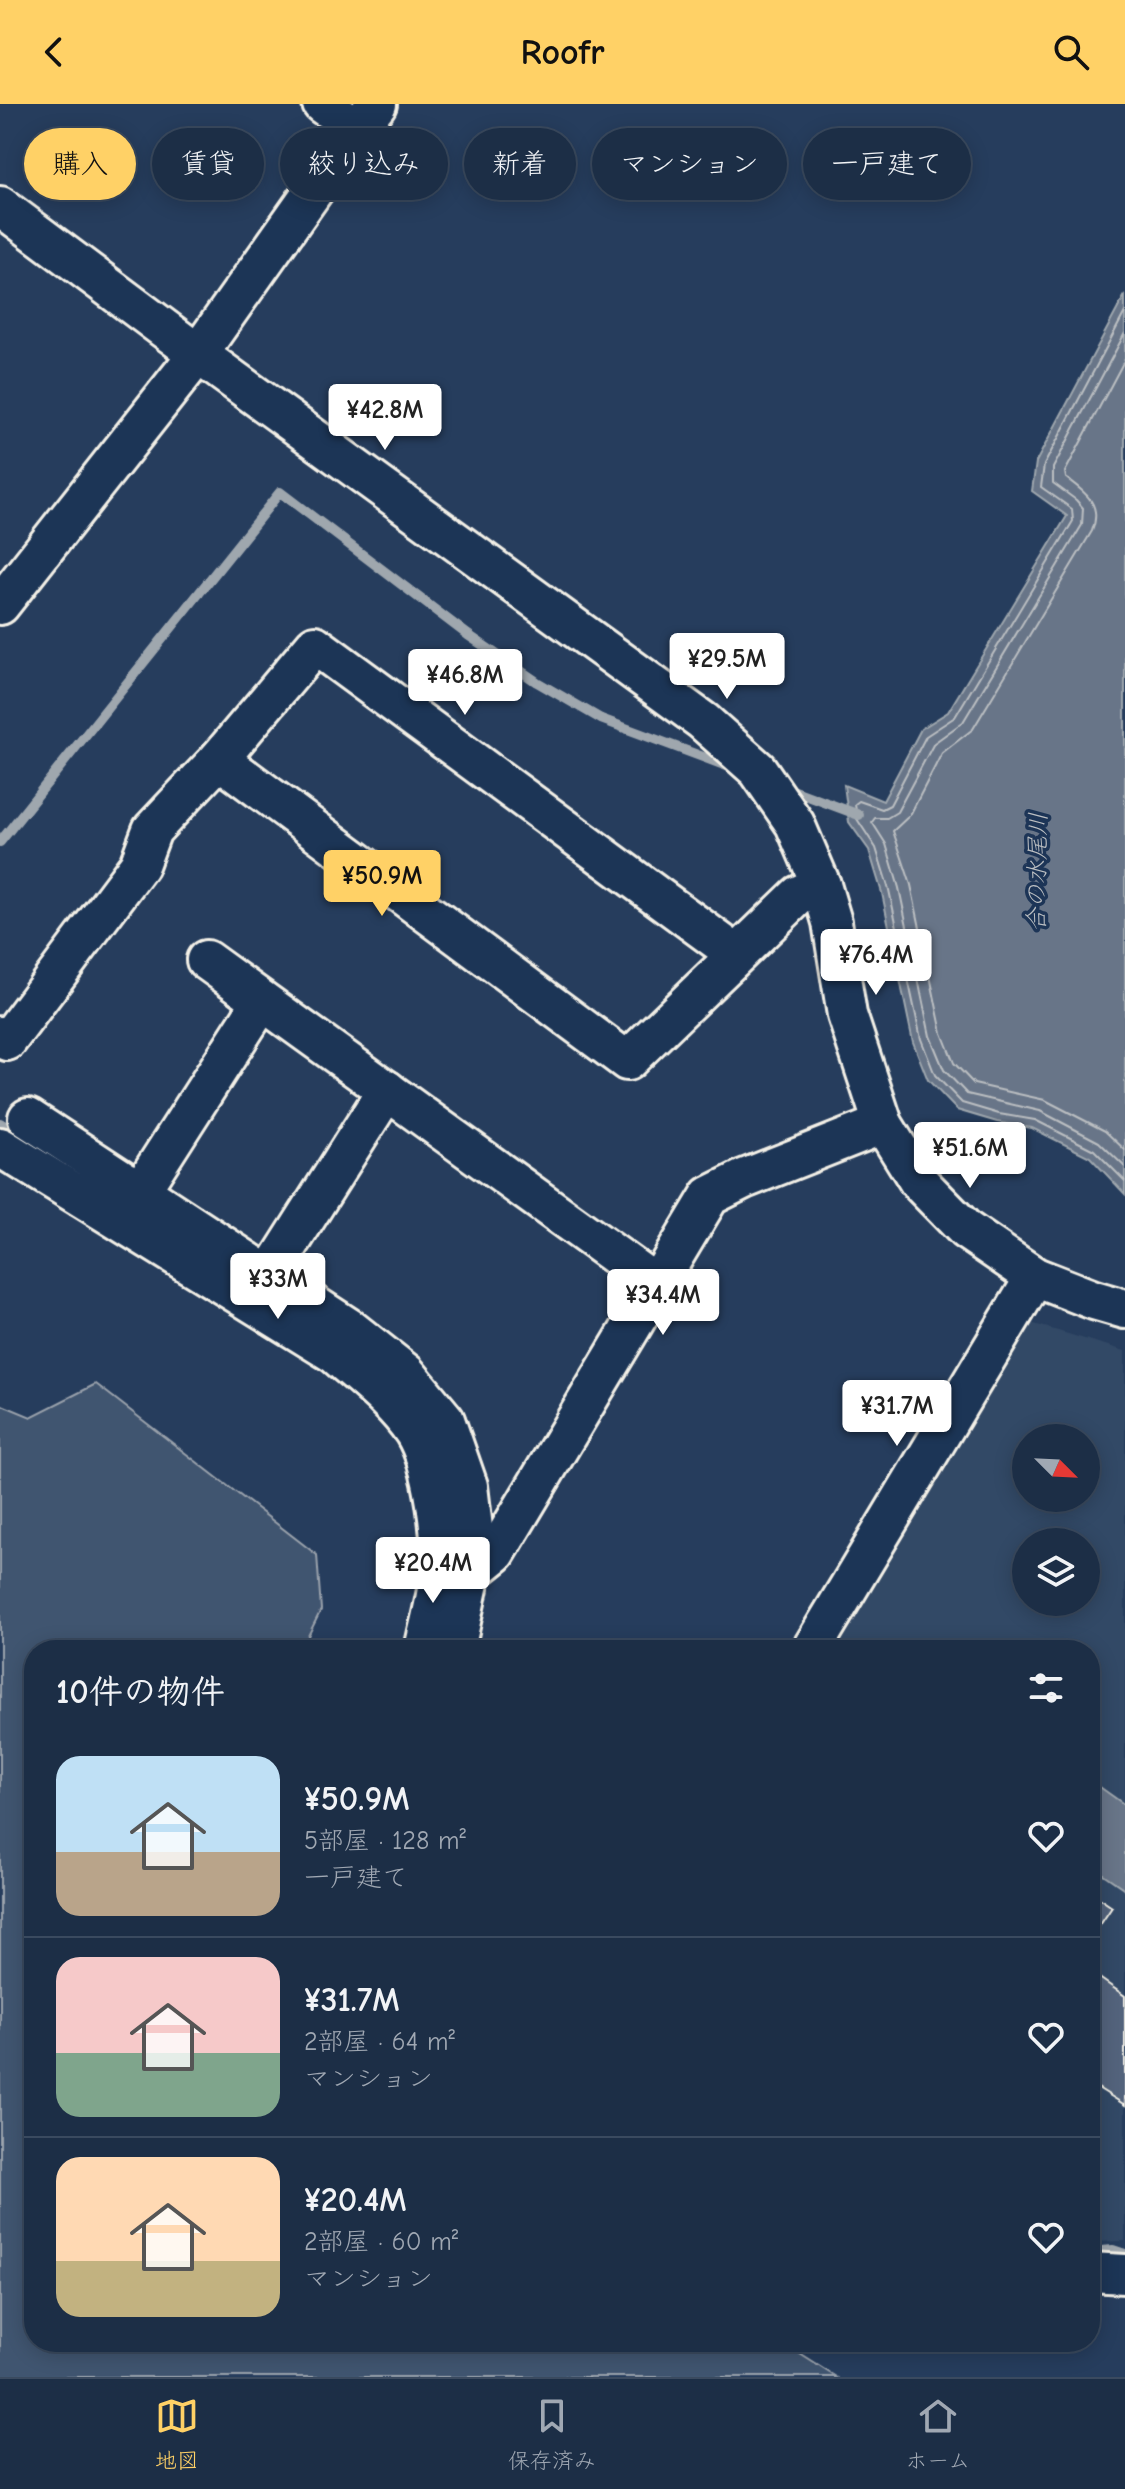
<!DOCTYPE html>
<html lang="ja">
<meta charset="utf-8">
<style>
body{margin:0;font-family:"Comic Neue","Klee One",sans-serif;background:#25364d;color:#f1f3f6;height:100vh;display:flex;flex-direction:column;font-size:30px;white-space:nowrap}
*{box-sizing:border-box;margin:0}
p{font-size:26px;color:#a0a8b3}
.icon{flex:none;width:44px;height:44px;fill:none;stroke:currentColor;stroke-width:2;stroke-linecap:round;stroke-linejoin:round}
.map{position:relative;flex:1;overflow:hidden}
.details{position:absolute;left:24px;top:1536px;width:1076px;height:712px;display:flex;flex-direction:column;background:#1c2e46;border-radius:32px;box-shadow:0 4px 20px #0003,0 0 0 2px #3a4a5f}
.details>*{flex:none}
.hud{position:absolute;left:24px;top:24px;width:1078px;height:72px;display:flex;gap:16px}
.needle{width:52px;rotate:114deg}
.controls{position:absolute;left:1012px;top:1320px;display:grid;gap:16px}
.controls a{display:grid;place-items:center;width:88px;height:88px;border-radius:50%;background:#1c2e46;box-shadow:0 4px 20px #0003,0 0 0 2px #3a4a5f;font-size:40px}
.price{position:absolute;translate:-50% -68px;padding:0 18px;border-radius:8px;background:#fff;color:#222;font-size:26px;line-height:52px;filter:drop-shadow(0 2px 4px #0008)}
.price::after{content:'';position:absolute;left:50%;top:48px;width:24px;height:18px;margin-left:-12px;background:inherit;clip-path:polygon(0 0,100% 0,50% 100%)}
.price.selected{background:#ffd166;color:#111}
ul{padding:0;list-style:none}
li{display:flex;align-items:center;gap:24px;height:200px;padding:0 32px}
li+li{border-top:2px solid #3a4a5f}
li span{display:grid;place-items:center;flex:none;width:224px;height:160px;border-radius:24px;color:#555}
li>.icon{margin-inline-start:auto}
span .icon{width:96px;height:96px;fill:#fffc;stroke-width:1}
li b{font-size:34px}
h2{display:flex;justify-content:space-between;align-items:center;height:96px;padding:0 32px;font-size:34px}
.chip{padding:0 28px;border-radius:36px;background:#1c2e46;box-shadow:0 4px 20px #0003,0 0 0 2px #3a4a5f;font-size:28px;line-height:72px}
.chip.selected{background:#ffd166;color:#111}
header{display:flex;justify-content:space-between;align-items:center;height:104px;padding:0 32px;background:#ffd166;color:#111;font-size:36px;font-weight:700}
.dock{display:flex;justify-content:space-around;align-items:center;height:112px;border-top:2px solid #3a4a5f;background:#1c2e46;font-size:22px;color:#a0a8b3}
.dock a{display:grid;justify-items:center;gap:4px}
.dock .selected{color:#ffd166}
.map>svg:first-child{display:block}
</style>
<header><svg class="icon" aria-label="back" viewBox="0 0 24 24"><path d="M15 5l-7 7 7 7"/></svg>Roofr<svg class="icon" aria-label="search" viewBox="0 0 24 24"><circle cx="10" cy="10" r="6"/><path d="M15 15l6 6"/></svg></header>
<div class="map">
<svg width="1125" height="2273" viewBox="0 0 1125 2273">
<rect width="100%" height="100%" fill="#263d5d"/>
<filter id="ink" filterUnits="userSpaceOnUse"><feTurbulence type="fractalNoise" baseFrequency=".0125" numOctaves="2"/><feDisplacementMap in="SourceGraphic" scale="16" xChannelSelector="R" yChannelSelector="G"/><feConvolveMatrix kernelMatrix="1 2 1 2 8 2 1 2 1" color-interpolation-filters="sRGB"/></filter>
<g filter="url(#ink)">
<path fill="#334966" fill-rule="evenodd" d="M1031 1219 1125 1247V2137L1090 2138V1546H835ZM1026 1334H1086V1394H1026ZM1026 1438H1086V1498H1026Z"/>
<polygon fill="#40546f" stroke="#9aa2ac" stroke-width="2" points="96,1280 317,1451 321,1506 301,1546 34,1546 34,2238 781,2238 836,2273 0,2273 0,1300 31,1313"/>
<g fill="#677588" stroke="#9fa7ae" stroke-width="2">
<polygon points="1125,191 1125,1090 1090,1053 1032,1024 997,1018 957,1006 928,976 913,938 882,789 869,746 849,718 844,681 883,697 921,625 948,608 1067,412 1032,387 1036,358"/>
<polygon points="1090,1676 1125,1701 1125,1785 1090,1761"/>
</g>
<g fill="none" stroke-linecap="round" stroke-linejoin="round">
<g stroke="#bcbfc2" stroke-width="2">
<polyline points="1125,208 1044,361 1041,383 1072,405 1073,417 955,613 926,632 890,701 882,705 859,697 855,700 857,715 876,744 889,786 921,935 935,971 962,999 999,1010 1035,1016 1094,1046 1125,1077"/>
<polyline points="1125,229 1053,364 1053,379 1076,396 1083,404 1082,421 963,618 934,639 897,708 887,714 875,714 872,718 886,740 899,784 930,932 944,966 967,990 1040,1007 1099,1038 1125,1063"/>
<path d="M1125 255 1065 368 1066 374C1085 388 1103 400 1092 427L973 625 942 649 910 711 893 727 911 781 942 929 954 959 974 980 1045 996 1105 1027 1125 1046"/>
</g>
<g stroke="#9fa7ae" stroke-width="10">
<polyline points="784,683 859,711"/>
<polyline points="0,738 280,388 468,531 537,578 601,615 735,665"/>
<polyline points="0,1019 29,1037"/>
<polyline points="1090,2148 1113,2146 1125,2150"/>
</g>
</g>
<g fill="#52647b" stroke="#f4f1e8" stroke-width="2">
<polygon points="1090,1788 1112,1803 1090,1836"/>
<polygon points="1098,1873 1125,1892 1125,2001 1090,1979 1090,1886"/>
</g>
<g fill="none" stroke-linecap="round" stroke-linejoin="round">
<g stroke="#f4f1e8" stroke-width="44">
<g id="minor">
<polyline points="322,0 357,25"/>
<polyline points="0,102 198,250 703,617 758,666 795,720 821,781 832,818 847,911 883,1020 919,1078 966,1126 1035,1173 1094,1196 1125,1205"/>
<polyline points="0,501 198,250 357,25 377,0"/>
<polyline points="219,655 315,541 736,850"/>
<polyline points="206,856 658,1182"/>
<polyline points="0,932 7,937 139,761 152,726 219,655 627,957 799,791 821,781"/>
<polyline points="28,1014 349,1224 406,1269 445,1316 468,1382 474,1433 471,1469 455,1546"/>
<path d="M0 1043 335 1250C362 1274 393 1297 414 1328 434 1361 444 1435 439 1473 436 1497 429 1522 424 1546"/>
<polyline points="139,1089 262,897"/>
<polyline points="268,1174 387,986"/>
<polyline points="458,1470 471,1469 496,1449 710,1092 744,1075 883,1020"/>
<polyline points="811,1546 1035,1173"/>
<polyline points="1090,2168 1125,2170"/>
</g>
</g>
<use href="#minor" stroke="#1d3557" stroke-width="38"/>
</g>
</g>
<g text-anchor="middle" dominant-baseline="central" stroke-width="7" stroke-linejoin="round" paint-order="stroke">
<g font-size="24" font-style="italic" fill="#bcbfc2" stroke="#1d3557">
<text transform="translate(1037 768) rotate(-89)">合の水尾川</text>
</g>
</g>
</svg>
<div class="controls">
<a><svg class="needle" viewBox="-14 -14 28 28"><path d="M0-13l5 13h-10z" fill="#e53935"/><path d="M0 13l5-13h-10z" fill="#a0a8b3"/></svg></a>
<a><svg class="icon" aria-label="layers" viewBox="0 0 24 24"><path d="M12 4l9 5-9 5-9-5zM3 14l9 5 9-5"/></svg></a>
</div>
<b class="price" style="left:385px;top:348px">¥42.8M</b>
<b class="price" style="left:727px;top:597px">¥29.5M</b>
<b class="price" style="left:465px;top:613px">¥46.8M</b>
<b class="price selected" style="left:382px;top:814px">¥50.9M</b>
<b class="price" style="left:876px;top:893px">¥76.4M</b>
<b class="price" style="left:970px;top:1086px">¥51.6M</b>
<b class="price" style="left:278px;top:1217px">¥33M</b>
<b class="price" style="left:663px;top:1233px">¥34.4M</b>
<b class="price" style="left:897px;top:1344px">¥31.7M</b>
<b class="price" style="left:433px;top:1501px">¥20.4M</b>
<div class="hud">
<a class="chip selected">購入</a>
<a class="chip">賃貸</a>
<a class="chip">絞り込み</a>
<a class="chip">新着</a>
<a class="chip">マンション</a>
<a class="chip">一戸建て</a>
</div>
<section class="details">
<h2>10件の物件<svg class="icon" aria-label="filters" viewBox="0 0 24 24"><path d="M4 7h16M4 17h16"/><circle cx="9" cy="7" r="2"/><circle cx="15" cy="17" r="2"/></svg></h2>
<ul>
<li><span style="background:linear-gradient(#bfe0f5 60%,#b9a48a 0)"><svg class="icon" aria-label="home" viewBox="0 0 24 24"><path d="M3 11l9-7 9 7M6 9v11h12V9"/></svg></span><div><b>¥50.9M</b><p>5部屋 · 128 m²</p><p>一戸建て</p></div><svg class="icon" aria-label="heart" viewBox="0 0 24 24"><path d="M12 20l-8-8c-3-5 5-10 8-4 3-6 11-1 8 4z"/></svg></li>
<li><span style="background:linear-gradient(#f6c9c9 60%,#7fa58c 0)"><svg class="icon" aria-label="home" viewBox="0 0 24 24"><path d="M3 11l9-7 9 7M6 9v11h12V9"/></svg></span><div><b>¥31.7M</b><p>2部屋 · 64 m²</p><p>マンション</p></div><svg class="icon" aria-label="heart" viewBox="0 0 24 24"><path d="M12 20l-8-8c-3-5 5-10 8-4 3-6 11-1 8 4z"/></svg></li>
<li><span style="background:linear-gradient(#ffd9b3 65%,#c2b280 0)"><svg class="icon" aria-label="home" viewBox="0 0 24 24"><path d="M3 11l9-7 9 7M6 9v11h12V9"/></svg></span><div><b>¥20.4M</b><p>2部屋 · 60 m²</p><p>マンション</p></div><svg class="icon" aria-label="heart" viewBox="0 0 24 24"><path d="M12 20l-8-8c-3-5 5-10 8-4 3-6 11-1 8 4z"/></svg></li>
</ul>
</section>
</div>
<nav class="dock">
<a class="selected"><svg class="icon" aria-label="map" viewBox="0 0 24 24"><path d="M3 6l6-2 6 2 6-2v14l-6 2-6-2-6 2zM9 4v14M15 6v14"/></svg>地図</a>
<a><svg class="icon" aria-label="saved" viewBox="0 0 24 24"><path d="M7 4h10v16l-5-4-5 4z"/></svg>保存済み</a>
<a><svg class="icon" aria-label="home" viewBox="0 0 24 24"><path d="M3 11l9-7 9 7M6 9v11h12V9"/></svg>ホーム</a>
</nav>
